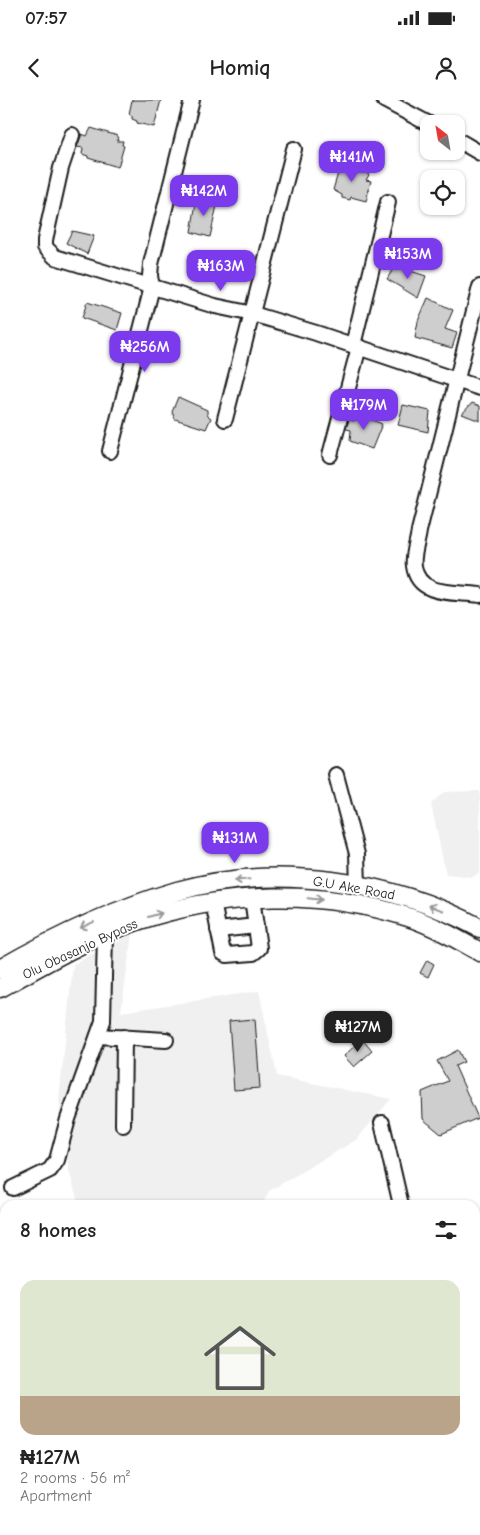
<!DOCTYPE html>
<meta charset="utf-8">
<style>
body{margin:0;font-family:"Comic Neue",sans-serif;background:#f6f6f6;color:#222;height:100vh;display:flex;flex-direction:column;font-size:19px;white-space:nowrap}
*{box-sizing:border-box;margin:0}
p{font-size:16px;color:#767676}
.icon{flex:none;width:28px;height:28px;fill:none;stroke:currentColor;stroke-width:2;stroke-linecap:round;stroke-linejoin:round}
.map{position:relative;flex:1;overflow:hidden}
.side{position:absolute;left:0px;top:1100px;width:480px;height:335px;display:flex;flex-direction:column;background:#fff;border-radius:15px 15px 0 0;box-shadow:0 1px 4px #0004}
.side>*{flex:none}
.needle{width:32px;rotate:329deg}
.tools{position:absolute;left:420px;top:15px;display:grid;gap:10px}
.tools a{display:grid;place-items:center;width:45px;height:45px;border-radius:10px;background:#fff;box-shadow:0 1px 4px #0004;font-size:25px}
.price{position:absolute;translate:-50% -42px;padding:0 11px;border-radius:10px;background:#7c3aed;color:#fff;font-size:16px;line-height:32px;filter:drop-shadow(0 1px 2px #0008)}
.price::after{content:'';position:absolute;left:50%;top:30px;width:15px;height:11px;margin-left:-8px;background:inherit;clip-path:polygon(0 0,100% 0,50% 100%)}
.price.active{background:#222;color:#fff}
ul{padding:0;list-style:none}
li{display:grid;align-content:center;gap:10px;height:265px;padding:0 20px}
li span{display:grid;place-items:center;height:155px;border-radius:15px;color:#555}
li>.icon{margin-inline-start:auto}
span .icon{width:90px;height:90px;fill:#fffc;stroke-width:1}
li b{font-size:21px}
h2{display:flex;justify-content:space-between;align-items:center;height:60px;padding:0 20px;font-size:21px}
.status{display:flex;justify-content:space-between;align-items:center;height:35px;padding:0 25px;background:#fff;direction:ltr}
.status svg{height:14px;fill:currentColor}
header{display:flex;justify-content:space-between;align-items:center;height:65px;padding:0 20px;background:#fff;font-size:22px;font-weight:700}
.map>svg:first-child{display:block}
</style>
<div class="status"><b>07:57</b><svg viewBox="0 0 49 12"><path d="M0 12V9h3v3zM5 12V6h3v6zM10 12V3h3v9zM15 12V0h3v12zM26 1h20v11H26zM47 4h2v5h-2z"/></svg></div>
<header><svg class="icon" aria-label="back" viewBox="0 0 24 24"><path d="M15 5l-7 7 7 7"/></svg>Homiq<svg class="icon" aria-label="person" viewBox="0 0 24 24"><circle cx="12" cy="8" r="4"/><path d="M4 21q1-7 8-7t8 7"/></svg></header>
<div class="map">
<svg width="480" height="1435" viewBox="0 0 480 1435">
<rect width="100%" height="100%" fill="#fff"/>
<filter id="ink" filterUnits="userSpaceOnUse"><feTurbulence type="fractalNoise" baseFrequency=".02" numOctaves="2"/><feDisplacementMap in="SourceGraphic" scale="10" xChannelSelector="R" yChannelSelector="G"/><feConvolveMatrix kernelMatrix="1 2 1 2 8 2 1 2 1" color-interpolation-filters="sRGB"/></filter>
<g filter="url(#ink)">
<g fill="#f0f0f0">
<polygon points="480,691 480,773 472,777 446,774 431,704 444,692"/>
<polygon points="132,834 121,912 259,891 277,976 391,999 356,1040 269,1091 262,1105 79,1105 69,1071 59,1000 73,864"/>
</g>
<g fill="#cecece" stroke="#1c1c1c">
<polygon points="132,0 161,0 154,27 137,23 137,21 132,19 132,16 129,14"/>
<polygon points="91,28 118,36 117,41 123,41 122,45 124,46 118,67 88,58 88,56 82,54 83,48 77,47 82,34 87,36"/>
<polygon points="341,63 352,66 352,68 363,71 369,75 366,80 371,81 366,101 351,97 350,100 342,98 342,95 333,90"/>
<polygon points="197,97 218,101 210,137 191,132"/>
<polygon points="72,131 94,136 87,154 66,143"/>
<polygon points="395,166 426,176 418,198 387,179"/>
<polygon points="428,198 453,210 445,229 457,233 452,248 415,238 418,221"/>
<polygon points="87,202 122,213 117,230 82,218"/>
<polygon points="178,297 207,310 207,315 211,318 206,329 175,319 172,312"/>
<polygon points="472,303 480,306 480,321 462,314"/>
<polygon points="403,305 430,311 428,332 398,325"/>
<polygon points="360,315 382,324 372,349 350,341 351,330 346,329 349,320 354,321"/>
<polygon points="427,860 434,864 428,877 420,873"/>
<polygon points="255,919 260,988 234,990 229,921"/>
<polygon points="362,939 372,951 354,967 344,956"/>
<polygon points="458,950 464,962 455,966 478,1018 441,1034 423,1019 422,992 448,981 437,961"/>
</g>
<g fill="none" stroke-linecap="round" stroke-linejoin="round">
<g stroke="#1c1c1c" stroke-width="18">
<g id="minor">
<polyline points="384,0 429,24"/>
<polyline points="72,35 61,68 45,140 45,147 55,157 215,206 253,214 316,233 480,288"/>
<polyline points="456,39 480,53"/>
<path d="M480 187 419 431C418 441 412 456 414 466 418 498 457 491 480 495"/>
<polyline points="353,245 388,102"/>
<polyline points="225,319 294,49"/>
<polyline points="110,351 152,187 150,176 151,164 192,0"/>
<polyline points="330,355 359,247"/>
<polyline points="336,675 357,754 358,786"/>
<polyline points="213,802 223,853 227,855 253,853 259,848 252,798"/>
<polyline points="218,830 256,826"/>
<polyline points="98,936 166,940"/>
<polyline points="382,1023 401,1105"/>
<polyline points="123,1025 124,937"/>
<polyline points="13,1088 50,1070 57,1060 68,1019 103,921 105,833"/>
<polyline points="0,1134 5,1139"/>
<polyline points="475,1170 480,1165"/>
<polyline points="475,1428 480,1433"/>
<polyline points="240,1430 244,1435"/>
</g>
</g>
<g stroke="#1c1c1c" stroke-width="21">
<g id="major">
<path d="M0 869C56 837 115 809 177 791 275 763 391 780 480 828"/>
<path d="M0 888C45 863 91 836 140 820 226 792 321 789 408 817 433 825 457 839 480 852"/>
</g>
</g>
<polyline stroke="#1c1c1c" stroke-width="2" stroke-dasharray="1 4" stroke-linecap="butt" points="107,1430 108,1435"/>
<use href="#minor" stroke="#fff" stroke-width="14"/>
<use href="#major" stroke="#fff" stroke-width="18"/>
</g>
<defs><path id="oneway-shaft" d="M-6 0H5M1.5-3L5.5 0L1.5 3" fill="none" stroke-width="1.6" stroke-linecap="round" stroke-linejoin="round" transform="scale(1.25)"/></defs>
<g stroke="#999">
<use href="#oneway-shaft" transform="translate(242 780) rotate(175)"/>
<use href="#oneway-shaft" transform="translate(315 799) rotate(6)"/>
<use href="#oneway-shaft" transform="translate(436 808) rotate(-159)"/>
<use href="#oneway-shaft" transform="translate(155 815) rotate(-16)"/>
<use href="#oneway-shaft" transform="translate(87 825) rotate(156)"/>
</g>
</g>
<g text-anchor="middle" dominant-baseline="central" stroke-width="4" stroke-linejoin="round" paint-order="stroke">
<g font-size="14" fill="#1c1c1c" stroke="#fff">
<text transform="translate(354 788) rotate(10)">G.U Ake Road</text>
<text transform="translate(80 849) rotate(-25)">Olu Obasanjo Bypass</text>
</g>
</g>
</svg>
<div class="tools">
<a><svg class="needle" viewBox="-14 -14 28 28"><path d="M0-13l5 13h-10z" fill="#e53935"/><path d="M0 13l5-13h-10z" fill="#767676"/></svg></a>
<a><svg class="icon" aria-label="locate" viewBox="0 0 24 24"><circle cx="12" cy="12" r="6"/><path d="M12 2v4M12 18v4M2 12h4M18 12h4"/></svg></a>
</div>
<b class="price" style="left:352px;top:83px">₦141M</b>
<b class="price" style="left:204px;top:117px">₦142M</b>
<b class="price" style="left:408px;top:180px">₦153M</b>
<b class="price" style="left:221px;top:192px">₦163M</b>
<b class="price" style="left:145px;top:273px">₦256M</b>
<b class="price" style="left:364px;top:331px">₦179M</b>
<b class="price" style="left:235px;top:764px">₦131M</b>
<b class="price active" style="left:358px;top:953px">₦127M</b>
<section class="side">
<h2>8 homes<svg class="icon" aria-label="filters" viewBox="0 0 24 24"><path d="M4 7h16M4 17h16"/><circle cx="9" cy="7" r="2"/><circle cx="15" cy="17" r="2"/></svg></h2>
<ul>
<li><span style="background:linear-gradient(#dfe7d0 75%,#b9a48a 0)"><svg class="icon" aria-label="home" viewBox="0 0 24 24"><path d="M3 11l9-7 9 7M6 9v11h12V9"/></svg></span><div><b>₦127M</b><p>2 rooms · 56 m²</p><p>Apartment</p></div></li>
</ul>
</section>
</div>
